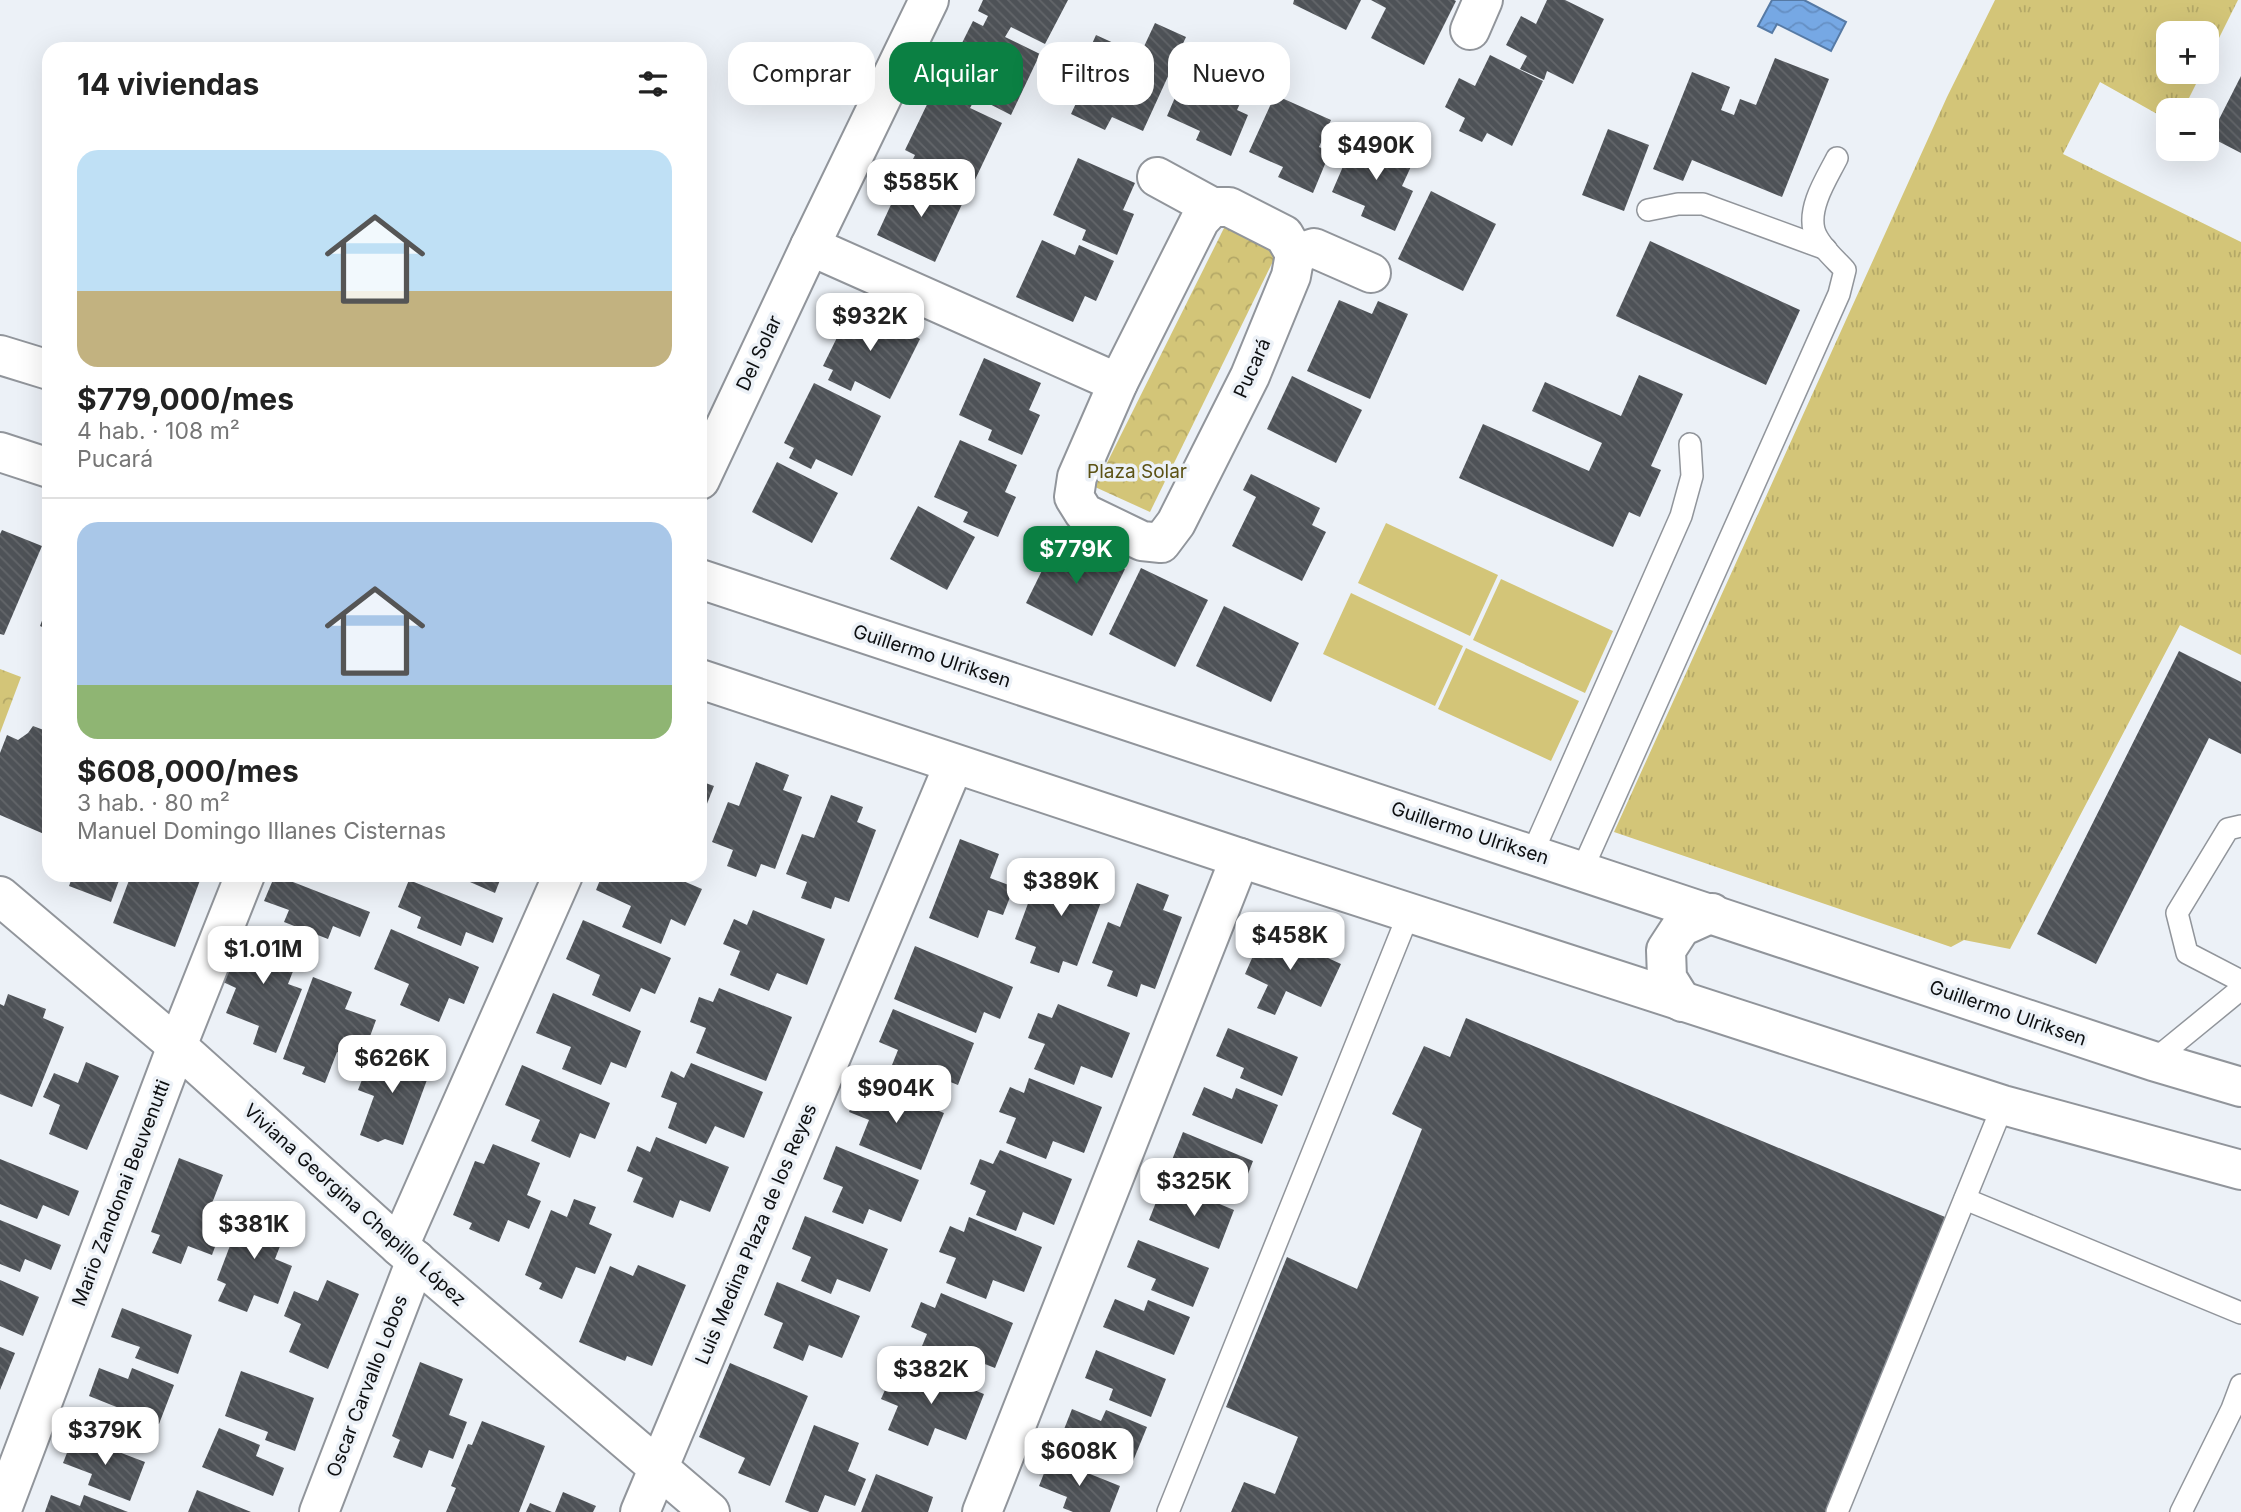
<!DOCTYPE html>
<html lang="es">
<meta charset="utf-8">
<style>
body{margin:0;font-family:Inter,sans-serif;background:#f2f2f2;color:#222;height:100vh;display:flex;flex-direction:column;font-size:26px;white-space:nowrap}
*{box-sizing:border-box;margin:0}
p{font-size:23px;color:#767676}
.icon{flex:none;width:38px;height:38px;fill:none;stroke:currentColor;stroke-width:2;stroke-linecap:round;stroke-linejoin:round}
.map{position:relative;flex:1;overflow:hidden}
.side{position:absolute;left:42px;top:42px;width:665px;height:840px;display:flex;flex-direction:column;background:#fff;border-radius:21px;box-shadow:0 7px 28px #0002}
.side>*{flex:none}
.top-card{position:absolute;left:728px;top:42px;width:665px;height:63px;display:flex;gap:14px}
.controls{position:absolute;left:2156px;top:21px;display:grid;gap:14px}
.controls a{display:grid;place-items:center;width:63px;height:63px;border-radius:14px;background:#fff;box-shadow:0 7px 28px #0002;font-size:35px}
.price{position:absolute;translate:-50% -60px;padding:0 16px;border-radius:14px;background:#fff;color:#222;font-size:23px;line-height:46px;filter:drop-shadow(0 2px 4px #0008)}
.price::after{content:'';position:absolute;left:50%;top:42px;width:21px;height:16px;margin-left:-10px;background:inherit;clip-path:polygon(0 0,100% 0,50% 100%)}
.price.current{background:#0b8043;color:#fff}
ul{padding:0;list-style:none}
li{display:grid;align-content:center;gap:14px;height:371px;padding:0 35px}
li+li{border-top:2px solid #e0e0e0}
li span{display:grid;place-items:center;height:217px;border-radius:21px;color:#555}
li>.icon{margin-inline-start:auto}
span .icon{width:126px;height:126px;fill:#fffc;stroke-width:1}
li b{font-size:30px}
h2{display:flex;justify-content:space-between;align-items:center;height:84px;padding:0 35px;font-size:30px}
.pill{padding:0 24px;border-radius:21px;background:#fff;box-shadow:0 7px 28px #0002;font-size:24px;line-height:63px}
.pill.current{background:#0b8043;color:#fff}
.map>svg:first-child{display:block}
</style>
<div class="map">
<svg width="2241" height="1512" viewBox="0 0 2241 1512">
<defs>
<pattern id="grass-tufts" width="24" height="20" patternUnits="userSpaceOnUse" patternTransform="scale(1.75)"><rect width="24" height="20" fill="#d3c578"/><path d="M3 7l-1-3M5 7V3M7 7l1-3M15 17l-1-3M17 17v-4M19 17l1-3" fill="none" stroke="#b4a867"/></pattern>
<pattern id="park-crowns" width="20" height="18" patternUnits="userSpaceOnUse" patternTransform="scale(1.75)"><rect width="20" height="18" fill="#d3c578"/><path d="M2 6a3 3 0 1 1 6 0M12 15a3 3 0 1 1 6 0" fill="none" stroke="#b4a867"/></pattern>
<pattern id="water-waves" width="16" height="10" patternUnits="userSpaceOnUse" patternTransform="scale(1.75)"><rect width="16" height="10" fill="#76a8e4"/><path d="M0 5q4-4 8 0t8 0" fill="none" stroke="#658fc3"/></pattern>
<pattern id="building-back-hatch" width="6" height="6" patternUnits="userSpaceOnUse" patternTransform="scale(1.75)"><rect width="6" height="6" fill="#4e5257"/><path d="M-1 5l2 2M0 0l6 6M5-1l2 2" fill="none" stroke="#63666a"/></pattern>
</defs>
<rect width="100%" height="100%" fill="#ecf1f7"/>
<polygon fill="url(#grass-tufts)" points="1995,0 2238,0 2207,62 2207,33 2168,33 2168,72 2202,72 2185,106 2159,115 2100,82 2063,154 2241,242 2241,655 2180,625 2010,949 1964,940 1951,947 1614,832 1947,97"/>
<g fill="url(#park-crowns)">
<polygon points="1231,214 1281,245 1150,512 1095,487"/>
<polygon points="0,669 21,677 0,733"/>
</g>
<g fill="#d3c578">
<polygon points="1386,523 1498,575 1470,636 1358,583"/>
<polygon points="1501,579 1613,631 1585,693 1473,640"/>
<polygon points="1351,593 1463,646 1435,706 1323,654"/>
<polygon points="1466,648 1579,701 1551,761 1438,709"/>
</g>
<polygon fill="url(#water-waves)" stroke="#567aa5" stroke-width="2" points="1772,0 1804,0 1846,22 1831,51 1777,24 1772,33 1758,26"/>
<g fill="url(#building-back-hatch)">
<polygon points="983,0 1068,0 1045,44 1011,27 1005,37 1040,54 1011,115 976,97 970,108 1002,123 973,184 937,166 932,176 910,165 915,155 905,150 934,90 964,105 949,96 953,86 943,81 973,21 983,26 988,16 978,11"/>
<polygon points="1294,0 1361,0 1346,30 1293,4"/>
<polygon points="1371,0 1454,0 1456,1 1424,65 1371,38 1386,8"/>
<polygon points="1547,0 1565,0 1604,19 1573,84 1547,71 1544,80 1520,69 1527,56 1506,45 1521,16 1536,24"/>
<polygon points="1155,23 1186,37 1143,131 1112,117 1105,130 1071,114 1077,101 1068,97 1096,35 1140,55"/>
<polygon points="1490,55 1543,81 1512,146 1487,133 1482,142 1459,131 1465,118 1445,107 1459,78 1475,86"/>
<polygon points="1192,58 1249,84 1237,110 1248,115 1231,156 1196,140 1200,131 1167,116"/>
<polygon points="1775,58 1829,79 1782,197 1692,160 1683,181 1653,169 1692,72 1730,87 1721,110 1734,115 1740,99 1756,105"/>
<polygon points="2241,76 2241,153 2210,137"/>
<polygon points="1275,95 1331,120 1319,147 1330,152 1313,193 1278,177 1283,167 1249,152"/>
<polygon points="1608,129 1649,145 1624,211 1582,195"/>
<polygon points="1357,134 1414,160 1402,186 1413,191 1395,231 1361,216 1365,206 1332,192"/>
<polygon points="1078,158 1135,183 1123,210 1134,214 1117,255 1082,240 1086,230 1053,215"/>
<polygon points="918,178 964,200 935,262 877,235 900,185 912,191"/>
<polygon points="1431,191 1496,224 1463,291 1398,259"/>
<polygon points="1042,240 1075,255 1079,245 1114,261 1096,301 1085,296 1073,322 1016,297"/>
<polygon points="1650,241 1800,310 1766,385 1616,316"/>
<polygon points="1339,300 1372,314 1378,301 1408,314 1370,399 1307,371"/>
<polygon points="853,305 920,339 890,399 855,381 851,391 828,380 833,370 823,366"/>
<polygon points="984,358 1041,383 1029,410 1040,415 1022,455 988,440 992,430 959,415"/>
<polygon points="1639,375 1683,394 1651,466 1661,470 1640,517 1629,512 1613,547 1459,478 1483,424 1589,471 1602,443 1532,411 1545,382 1621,416"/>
<polygon points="1292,376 1362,410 1336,463 1267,429"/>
<polygon points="814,383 881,416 852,476 816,459 811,469 789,458 794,448 784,443"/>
<polygon points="960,440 1017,465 1005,492 1016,497 998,537 963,522 968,512 934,497"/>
<polygon points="777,462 838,493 812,543 752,512"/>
<polygon points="1251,474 1320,508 1312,525 1326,532 1302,581 1232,546 1256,497 1243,490"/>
<polygon points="918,506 975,537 947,590 890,559"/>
<polygon points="2,530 42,546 4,635 0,634 0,534"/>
<polygon points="1059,536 1125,569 1092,636 1026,603"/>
<polygon points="1141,568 1208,600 1175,667 1109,634"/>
<polygon points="49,602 49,630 40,626"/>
<polygon points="1224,606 1299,643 1271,702 1196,666"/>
<polygon points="2179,651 2241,682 2241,754 2209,738 2096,964 2037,934"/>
<polygon points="33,726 49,732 49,822 44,834 0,815 0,753 7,735 18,740 28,733"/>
<polygon points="756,762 789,775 783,790 802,797 775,869 761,864 756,877 727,866 733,850 712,842 728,802 739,806"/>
<polygon points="700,781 714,786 703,814 700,813"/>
<polygon points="831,795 863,807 857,822 876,830 849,902 835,897 831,909 801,898 807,882 786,874 802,834 814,838"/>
<polygon points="960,839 999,854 990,878 1014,887 1003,915 988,910 978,938 929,918"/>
<polygon points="1059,859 1091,872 1085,886 1104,894 1077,966 1063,961 1059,973 1030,963 1036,947 1015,939 1030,898 1042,903"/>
<polygon points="73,875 121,875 111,902 69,886"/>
<polygon points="131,875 202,875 175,947 113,923"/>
<polygon points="275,875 370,912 360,937 333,926 328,939 284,922 289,910 264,901"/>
<polygon points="332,875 350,875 347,881"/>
<polygon points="454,875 502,875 495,893"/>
<polygon points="602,875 669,875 702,889 685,926 671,919 661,944 622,927 631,906 596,890"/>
<polygon points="409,880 503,918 493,943 466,932 461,946 417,928 421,917 398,907"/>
<polygon points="1137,883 1169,895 1163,910 1182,917 1155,989 1141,984 1137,997 1107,986 1113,971 1092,963 1108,922 1120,927"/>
<polygon points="753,910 825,939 807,985 777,973 769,991 730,975 740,951 723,944 734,919 747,925"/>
<polygon points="583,920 671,958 655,994 641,988 630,1012 592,995 600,975 566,959"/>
<polygon points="244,928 301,951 288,984 302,989 276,1053 253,1044 259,1026 226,1013 236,988 223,982"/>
<polygon points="391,929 479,967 464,1004 449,998 439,1022 400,1005 409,984 374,969"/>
<polygon points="1265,929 1341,964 1321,1007 1286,991 1275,1015 1257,1008 1268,985 1245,974"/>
<polygon points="915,946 1013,987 1000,1019 984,1012 976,1033 894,999"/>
<polygon points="313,977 352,992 345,1009 376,1020 361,1061 337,1052 325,1083 302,1074 305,1067 283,1059"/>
<polygon points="719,988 792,1017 766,1081 696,1053 706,1028 690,1022 699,997 713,1002"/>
<polygon points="553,993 641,1031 626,1068 611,1062 601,1085 562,1069 571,1047 536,1033"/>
<polygon points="8,994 46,1009 43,1018 64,1027 32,1107 0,1094 0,1004 4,1006"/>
<polygon points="1058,1004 1130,1033 1112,1078 1081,1066 1074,1085 1034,1069 1045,1044 1028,1038 1038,1013 1052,1018"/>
<polygon points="893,1009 974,1043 958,1085 925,1072 918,1087 888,1075 898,1050 879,1042"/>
<polygon points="1466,1018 1945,1217 1828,1512 1231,1512 1244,1482 1275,1494 1298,1437 1226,1407 1287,1257 1357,1289 1422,1129 1392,1114 1424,1046 1450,1057"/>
<polygon points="1228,1028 1298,1057 1282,1096 1240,1078 1244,1068 1216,1056"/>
<polygon points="375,1046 425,1064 421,1075 428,1077 403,1145 385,1139 378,1142 360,1135 374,1096 358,1090"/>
<polygon points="86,1062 119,1076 87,1150 49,1134 60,1105 43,1097 54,1073 78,1083"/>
<polygon points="691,1063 763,1092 744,1138 715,1126 706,1144 668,1128 677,1103 661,1097 671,1071 684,1078"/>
<polygon points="522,1065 610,1103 595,1139 580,1133 570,1158 531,1141 540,1120 505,1105"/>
<polygon points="1029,1078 1102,1107 1084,1153 1053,1141 1046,1159 1006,1143 1016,1118 999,1112 1010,1087 1024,1093"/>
<polygon points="861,1080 944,1113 921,1170 859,1145 869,1120 849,1112"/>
<polygon points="1204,1087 1232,1099 1236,1088 1278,1105 1262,1144 1192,1115"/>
<polygon points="1183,1132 1253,1161 1238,1200 1196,1183 1201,1172 1172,1160"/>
<polygon points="656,1137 729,1167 710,1212 680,1200 673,1218 633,1202 643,1178 627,1171 637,1146 650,1152"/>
<polygon points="493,1144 540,1163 527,1195 541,1201 529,1229 508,1220 499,1242 469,1229 472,1223 453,1215 475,1161 484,1164"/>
<polygon points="836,1146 919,1180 901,1222 869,1209 863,1224 832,1212 843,1187 823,1179"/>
<polygon points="1000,1150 1072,1179 1054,1225 1023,1212 1016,1231 976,1215 986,1191 970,1184 980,1159 993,1164"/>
<polygon points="179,1158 223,1175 209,1211 226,1217 212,1255 188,1246 181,1264 152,1253 160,1235 151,1232"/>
<polygon points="0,1159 79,1191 69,1216 43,1205 37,1219 0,1204"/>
<polygon points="1160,1192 1188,1204 1193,1193 1234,1210 1219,1249 1149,1220"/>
<polygon points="574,1199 596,1207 589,1224 612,1234 595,1274 576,1267 562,1299 539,1289 542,1283 525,1275 551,1210 567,1217"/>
<polygon points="245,1206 289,1223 275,1259 292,1266 278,1304 254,1295 247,1312 218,1301 226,1284 217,1280"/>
<polygon points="805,1216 888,1249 870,1292 837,1279 831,1294 801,1281 811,1257 792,1249"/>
<polygon points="969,1217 1042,1247 1024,1292 993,1280 986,1299 946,1283 956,1258 939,1252 950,1226 964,1232"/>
<polygon points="0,1220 61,1245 51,1270 25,1259 20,1272 0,1264"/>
<polygon points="1138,1240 1209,1268 1193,1307 1151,1290 1156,1279 1127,1267"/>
<polygon points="638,1265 686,1285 652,1366 627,1356 625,1361 579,1342 610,1266 633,1276"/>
<polygon points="0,1280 39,1297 23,1336 0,1326"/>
<polygon points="327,1280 359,1294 328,1369 289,1352 301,1324 284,1316 294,1291 318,1301"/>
<polygon points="777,1282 860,1316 842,1358 809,1345 803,1361 773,1348 783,1323 764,1315"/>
<polygon points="941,1293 1013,1323 995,1368 964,1356 957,1374 917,1358 927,1334 911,1327 921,1302 935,1308"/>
<polygon points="1115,1299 1144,1311 1148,1300 1190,1317 1174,1355 1103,1327"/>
<polygon points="122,1308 192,1335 178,1374 135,1358 140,1347 111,1337"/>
<polygon points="0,1347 15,1353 0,1390"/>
<polygon points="1096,1350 1166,1379 1151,1417 1109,1400 1113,1389 1085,1378"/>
<polygon points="420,1362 463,1379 449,1415 467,1422 453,1459 429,1450 422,1468 393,1457 400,1440 392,1436"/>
<polygon points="730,1363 808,1396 770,1486 738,1473 745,1458 699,1437"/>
<polygon points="911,1365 984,1394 966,1440 935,1428 928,1446 888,1430 898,1406 881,1399 892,1374 906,1380"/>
<polygon points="99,1368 128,1379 132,1368 174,1385 159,1424 89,1396"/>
<polygon points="241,1371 314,1398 295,1451 265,1440 268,1432 225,1416"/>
<polygon points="1072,1409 1101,1421 1106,1410 1147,1427 1131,1466 1061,1437"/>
<polygon points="482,1421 545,1446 519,1512 446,1512 456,1488 451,1486 468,1444 472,1445"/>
<polygon points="814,1425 859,1443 848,1471 866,1479 855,1506 825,1495 818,1512 810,1512 785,1502"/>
<polygon points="219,1428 260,1445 256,1456 284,1468 273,1496 202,1467"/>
<polygon points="74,1435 145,1462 130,1501 88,1485 92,1474 63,1463"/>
<polygon points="1050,1458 1120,1486 1110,1512 1073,1512 1063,1508 1067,1497 1039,1486"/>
<polygon points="876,1474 933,1497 928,1512 861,1512"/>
<polygon points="197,1490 251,1512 188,1512"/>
<polygon points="563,1492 596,1506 593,1512 555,1512"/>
<polygon points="51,1495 80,1506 84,1495 128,1512 45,1512"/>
<polygon points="530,1503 552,1512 526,1512"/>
</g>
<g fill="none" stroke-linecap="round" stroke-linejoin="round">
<g stroke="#91959b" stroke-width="24">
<g id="lane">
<polyline points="1648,210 1678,204 1703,204 1826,249"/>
<polyline points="2241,826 2228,829 2177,913 2187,953 2241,981"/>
<polyline points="1532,854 1681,516 1692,476 1690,444"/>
<path d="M1582 870 1839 294 1845 270C1835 259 1818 245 1814 230 1808 206 1827 178 1837 158"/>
<polyline points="2153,1061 2241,989"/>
<polyline points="1965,1199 2241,1313"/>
<polyline points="1168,1512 1409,913"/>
<polyline points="1837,1512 2003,1105"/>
<polyline points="2181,1512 2232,1409 2241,1385"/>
</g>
</g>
<g stroke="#91959b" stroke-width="42">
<g id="street">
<polyline points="1470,30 1483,0"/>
<polyline points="1157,177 1212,207 1229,207 1284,235 1295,254 1291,276 1250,376 1176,523 1161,543 1142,541 1084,513 1074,497 1077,477 1118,383 1200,220 1212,207"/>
<polyline points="810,246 1118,383"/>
<polyline points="1295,254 1314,248 1371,273"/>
<polyline points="700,480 810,246 929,0"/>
<polyline points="0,896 177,1046 399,1246 710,1512"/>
<polyline points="399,1246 563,875"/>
<polyline points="1,1512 177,1046 245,875"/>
<polyline points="319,1512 416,1260"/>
<polyline points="640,1512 954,764"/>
<polyline points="982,1512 1240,858"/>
</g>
</g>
<g stroke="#91959b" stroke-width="42">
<g id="secondary">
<polyline points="0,355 49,370"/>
<polyline points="0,452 49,468"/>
<polyline points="700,579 2153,1061 2241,1087"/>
<polyline points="700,679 1240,858 2003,1105 2241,1170"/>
<polyline points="1682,1002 1667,978 1666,950 1681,927 1712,913"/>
</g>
</g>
<use href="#lane" stroke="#fff" stroke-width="21"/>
<use href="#street" stroke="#fff" stroke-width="38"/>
<use href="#secondary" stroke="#fff" stroke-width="38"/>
</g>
<g text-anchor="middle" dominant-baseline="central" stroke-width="7" stroke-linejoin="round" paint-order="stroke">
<g font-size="19" fill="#0d0f11" stroke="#ecf1f7">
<text transform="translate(759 353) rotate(-65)">Del Solar</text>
<text transform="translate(1252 368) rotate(-66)">Pucará</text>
<text transform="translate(932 656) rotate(18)">Guillermo Ulriksen</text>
<text transform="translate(1470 833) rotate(18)">Guillermo Ulriksen</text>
<text transform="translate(2008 1013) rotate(19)">Guillermo Ulriksen</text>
<text transform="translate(121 1193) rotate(-69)">Mario Zandonai Beuvenutti</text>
<text transform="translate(355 1205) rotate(42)">Viviana Georgina Chepillo López</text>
<text transform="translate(756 1234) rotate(-67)">Luis Medina Plaza de los Reyes</text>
<text transform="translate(367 1386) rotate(-69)">Oscar Carvallo Lobos</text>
</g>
<g font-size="19" fill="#5b5113" stroke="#ecf1f7">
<text x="1137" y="471">Plaza Solar</text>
</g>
</g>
</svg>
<div class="controls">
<a>+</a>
<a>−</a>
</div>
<b class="price" style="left:1376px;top:182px">$490K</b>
<b class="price" style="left:921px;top:219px">$585K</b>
<b class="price" style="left:870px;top:353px">$932K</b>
<b class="price current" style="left:1076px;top:586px">$779K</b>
<b class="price" style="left:1061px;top:918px">$389K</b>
<b class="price" style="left:1290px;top:972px">$458K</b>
<b class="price" style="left:263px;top:986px">$1.01M</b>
<b class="price" style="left:392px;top:1095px">$626K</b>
<b class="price" style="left:896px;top:1125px">$904K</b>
<b class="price" style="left:1194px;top:1218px">$325K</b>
<b class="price" style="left:254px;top:1261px">$381K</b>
<b class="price" style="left:931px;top:1406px">$382K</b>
<b class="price" style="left:105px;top:1467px">$379K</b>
<b class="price" style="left:1079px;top:1488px">$608K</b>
<div class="top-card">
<a class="pill">Comprar</a>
<a class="pill current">Alquilar</a>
<a class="pill">Filtros</a>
<a class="pill">Nuevo</a>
</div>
<section class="side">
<h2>14 viviendas<svg class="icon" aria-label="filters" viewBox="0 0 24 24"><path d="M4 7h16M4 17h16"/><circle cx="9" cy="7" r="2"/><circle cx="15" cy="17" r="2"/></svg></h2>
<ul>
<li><span style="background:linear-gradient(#bfe0f5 65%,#c2b280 0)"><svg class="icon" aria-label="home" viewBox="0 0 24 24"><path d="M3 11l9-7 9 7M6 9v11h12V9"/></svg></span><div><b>$779,000/mes</b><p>4 hab. · 108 m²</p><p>Pucará</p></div></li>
<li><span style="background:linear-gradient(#a9c7e8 75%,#8fb573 0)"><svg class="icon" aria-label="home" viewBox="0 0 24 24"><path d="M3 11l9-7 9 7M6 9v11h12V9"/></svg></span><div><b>$608,000/mes</b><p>3 hab. · 80 m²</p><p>Manuel Domingo Illanes Cisternas</p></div></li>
</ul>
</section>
</div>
